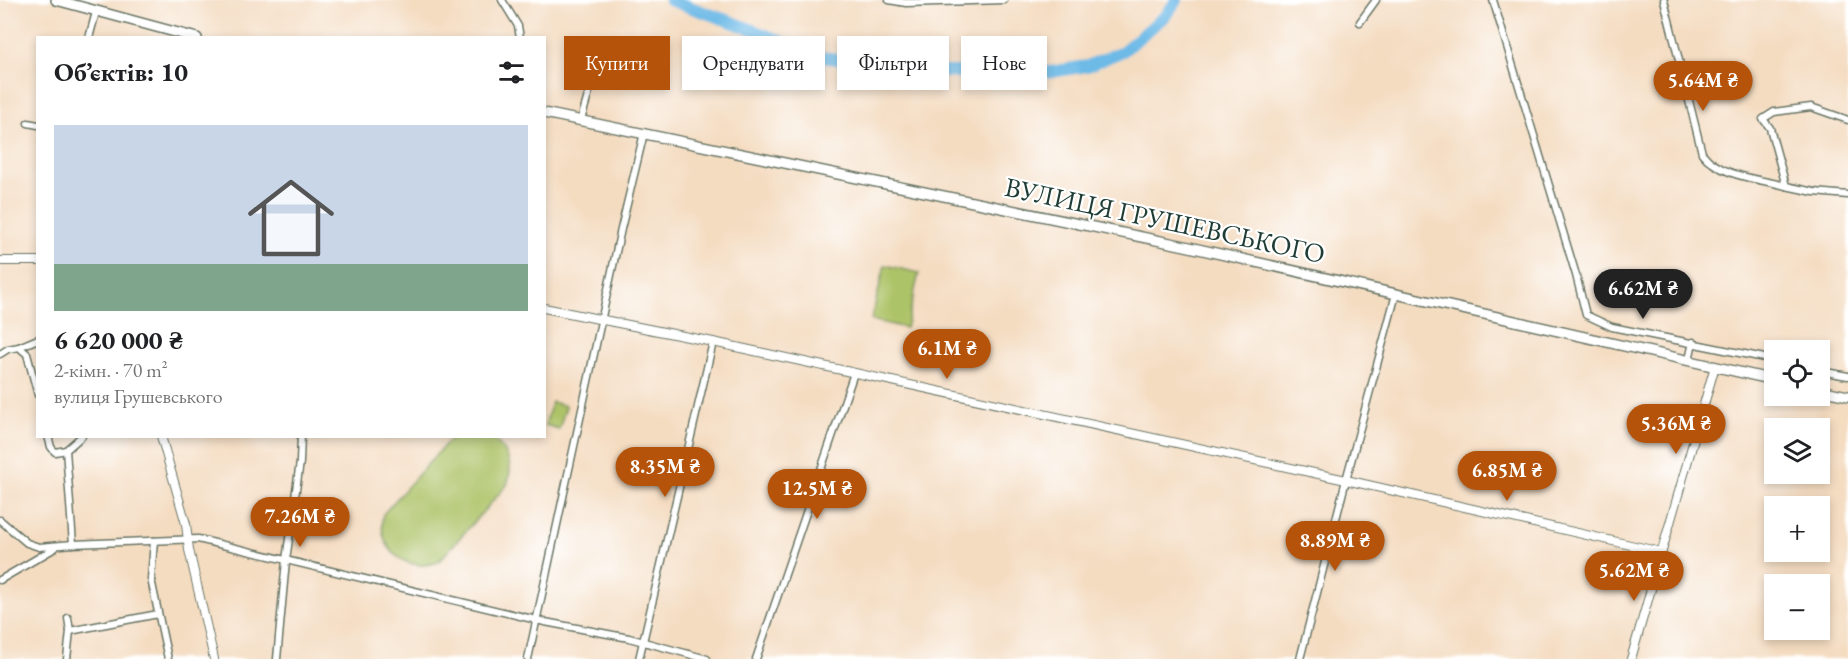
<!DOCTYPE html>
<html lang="uk">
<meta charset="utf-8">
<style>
body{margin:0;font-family:"EB Garamond",serif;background:#f6f6f6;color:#202124;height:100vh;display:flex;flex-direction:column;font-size:22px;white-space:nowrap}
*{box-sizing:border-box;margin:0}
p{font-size:20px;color:#757577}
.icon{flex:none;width:33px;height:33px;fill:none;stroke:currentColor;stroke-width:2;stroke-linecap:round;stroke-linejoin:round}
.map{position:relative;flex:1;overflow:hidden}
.drawer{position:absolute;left:36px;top:36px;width:510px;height:402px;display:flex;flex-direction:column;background:#fff;border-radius:0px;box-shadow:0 3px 9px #0003}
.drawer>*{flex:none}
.top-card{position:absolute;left:564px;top:36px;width:570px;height:54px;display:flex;gap:12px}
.fabs{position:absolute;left:1764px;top:340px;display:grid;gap:12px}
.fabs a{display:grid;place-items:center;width:66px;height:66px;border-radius:0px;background:#fff;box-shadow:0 3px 9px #0003;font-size:30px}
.price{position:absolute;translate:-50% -51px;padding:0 14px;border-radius:21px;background:#b45309;color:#fff;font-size:20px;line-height:39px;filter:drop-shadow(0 2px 3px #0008)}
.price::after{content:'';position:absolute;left:50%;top:36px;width:18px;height:14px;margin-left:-9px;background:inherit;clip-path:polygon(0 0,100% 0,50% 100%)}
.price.active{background:#222;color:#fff}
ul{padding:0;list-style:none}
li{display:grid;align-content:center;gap:12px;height:318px;padding:0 18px}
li+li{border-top:2px solid #e0e0e0}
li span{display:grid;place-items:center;height:186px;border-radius:0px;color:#555}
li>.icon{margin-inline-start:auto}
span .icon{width:108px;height:108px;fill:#fffc;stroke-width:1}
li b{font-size:26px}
h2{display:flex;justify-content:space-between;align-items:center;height:72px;padding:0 18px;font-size:26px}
.pill{padding:0 21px;border-radius:0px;background:#fff;box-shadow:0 3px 9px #0003;font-size:21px;line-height:54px}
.pill.active{background:#b45309;color:#fff}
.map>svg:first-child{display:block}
</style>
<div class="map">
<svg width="1848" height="659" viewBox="0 0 1848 659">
<rect width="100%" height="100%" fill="#fff"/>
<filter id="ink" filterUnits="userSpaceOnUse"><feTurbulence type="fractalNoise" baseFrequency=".0167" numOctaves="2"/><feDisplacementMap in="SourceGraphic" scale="12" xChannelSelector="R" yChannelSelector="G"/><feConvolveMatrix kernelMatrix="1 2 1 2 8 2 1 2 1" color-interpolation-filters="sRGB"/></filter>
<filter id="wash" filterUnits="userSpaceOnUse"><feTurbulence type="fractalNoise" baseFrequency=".008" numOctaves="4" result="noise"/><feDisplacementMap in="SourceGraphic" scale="24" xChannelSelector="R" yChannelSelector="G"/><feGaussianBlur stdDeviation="1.35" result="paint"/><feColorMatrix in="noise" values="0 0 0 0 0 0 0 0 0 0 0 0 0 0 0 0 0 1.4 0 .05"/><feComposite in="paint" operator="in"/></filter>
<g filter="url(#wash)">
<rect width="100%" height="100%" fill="#f4dcc1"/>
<g fill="#adc368" stroke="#66804e" stroke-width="1.5">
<polygon points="885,265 919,273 906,328 871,320"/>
<polygon points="552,402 566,406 559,429 545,425"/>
<path d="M452 437H490C508 449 514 465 507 485L438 562C406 574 376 548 383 514Z"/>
</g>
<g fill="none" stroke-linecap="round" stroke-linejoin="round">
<polyline stroke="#6dbae7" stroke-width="12" points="670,0 740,25 821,57 944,72 1050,72 1087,66 1123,51 1165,16 1177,0"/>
</g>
</g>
<g filter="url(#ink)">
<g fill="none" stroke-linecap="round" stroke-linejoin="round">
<g stroke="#6a7565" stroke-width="9">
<g id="minor">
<polyline points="502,0 518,26 520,38"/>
<polyline points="889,0 906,3 1004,0"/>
<polyline points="1493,0 1576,275 1586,315 1612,327 1774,360"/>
<path d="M1664 0 1702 153C1720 177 1760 179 1786 186"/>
<polyline points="1360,22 1376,0"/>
<polyline points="89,38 96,12"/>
<polyline points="581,120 589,92 593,69"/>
<polyline points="1848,120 1811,107 1774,112 1763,119 1770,128 1786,186 1814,192 1848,195"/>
<polyline points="28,123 38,125"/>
<polyline points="19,347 38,339"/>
<polyline points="0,354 8,349 19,347 27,354 38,395"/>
<polyline points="1689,360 1693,342"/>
<polyline points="1820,371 1848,376"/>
<polyline points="48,436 51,447 55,452 66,450 73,544"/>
<polyline points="66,450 82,436"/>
<polyline points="0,520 27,543 39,547 73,544 198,539 545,622 629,638 707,659"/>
<polyline points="154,541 151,579 168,659"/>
<polyline points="0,580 55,548"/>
<polyline points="70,631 158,614"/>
<polyline points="67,659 70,631 68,618"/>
<polyline points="277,659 286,560 300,462 301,436"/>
<polyline points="528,659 621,229 644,133"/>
<polyline points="639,659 713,342"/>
<polyline points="756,659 854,373"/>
<polyline points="1300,659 1346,480 1396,294"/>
</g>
</g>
<g stroke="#6a7565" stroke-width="10">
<g id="tertiary">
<polyline points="0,261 38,261"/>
<polyline points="544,308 713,342 1346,480 1661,552"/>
<polyline points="161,436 186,524 189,550 214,659"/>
<polyline points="1631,659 1715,366"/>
</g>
</g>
<g stroke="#6a7565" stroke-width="12">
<g id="trunk">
<polyline points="56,0 197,38"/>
<polyline points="544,113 1185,246 1774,380"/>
<polyline points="1820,390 1848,396"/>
</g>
</g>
<use href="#minor" stroke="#fff" stroke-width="6"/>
<use href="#tertiary" stroke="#fff" stroke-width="8"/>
<use href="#trunk" stroke="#fff" stroke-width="9"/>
</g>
</g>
<g text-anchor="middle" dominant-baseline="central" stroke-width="4.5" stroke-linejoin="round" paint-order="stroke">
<g font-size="27" fill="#1f3d34" stroke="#fff">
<text transform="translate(1165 220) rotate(12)">ВУЛИЦЯ ГРУШЕВСЬКОГО</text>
</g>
</g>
</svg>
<div class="fabs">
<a><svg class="icon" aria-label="locate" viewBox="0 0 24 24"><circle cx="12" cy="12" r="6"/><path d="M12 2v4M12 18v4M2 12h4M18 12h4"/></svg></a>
<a><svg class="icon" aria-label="layers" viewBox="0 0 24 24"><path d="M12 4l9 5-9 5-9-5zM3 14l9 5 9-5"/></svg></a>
<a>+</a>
<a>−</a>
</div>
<b class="price" style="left:1703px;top:112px">5.64M ₴</b>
<b class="price active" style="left:1643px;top:320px">6.62M ₴</b>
<b class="price" style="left:947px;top:380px">6.1M ₴</b>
<b class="price" style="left:1676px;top:455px">5.36M ₴</b>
<b class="price" style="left:665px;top:498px">8.35M ₴</b>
<b class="price" style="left:1507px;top:502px">6.85M ₴</b>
<b class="price" style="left:817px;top:520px">12.5M ₴</b>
<b class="price" style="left:300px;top:548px">7.26M ₴</b>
<b class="price" style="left:1335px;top:572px">8.89M ₴</b>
<b class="price" style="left:1634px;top:602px">5.62M ₴</b>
<div class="top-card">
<a class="pill active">Купити</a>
<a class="pill">Орендувати</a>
<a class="pill">Фільтри</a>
<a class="pill">Нове</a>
</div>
<section class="drawer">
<h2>Об’єктів: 10<svg class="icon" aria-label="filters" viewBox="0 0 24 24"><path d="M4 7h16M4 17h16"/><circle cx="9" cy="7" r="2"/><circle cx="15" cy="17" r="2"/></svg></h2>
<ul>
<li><span style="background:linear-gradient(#c9d6e8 75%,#7fa58c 0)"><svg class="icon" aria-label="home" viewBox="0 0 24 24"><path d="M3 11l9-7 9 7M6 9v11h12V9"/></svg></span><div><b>6 620 000 ₴</b><p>2-кімн. · 70 m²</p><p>вулиця Грушевського</p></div></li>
</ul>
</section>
</div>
